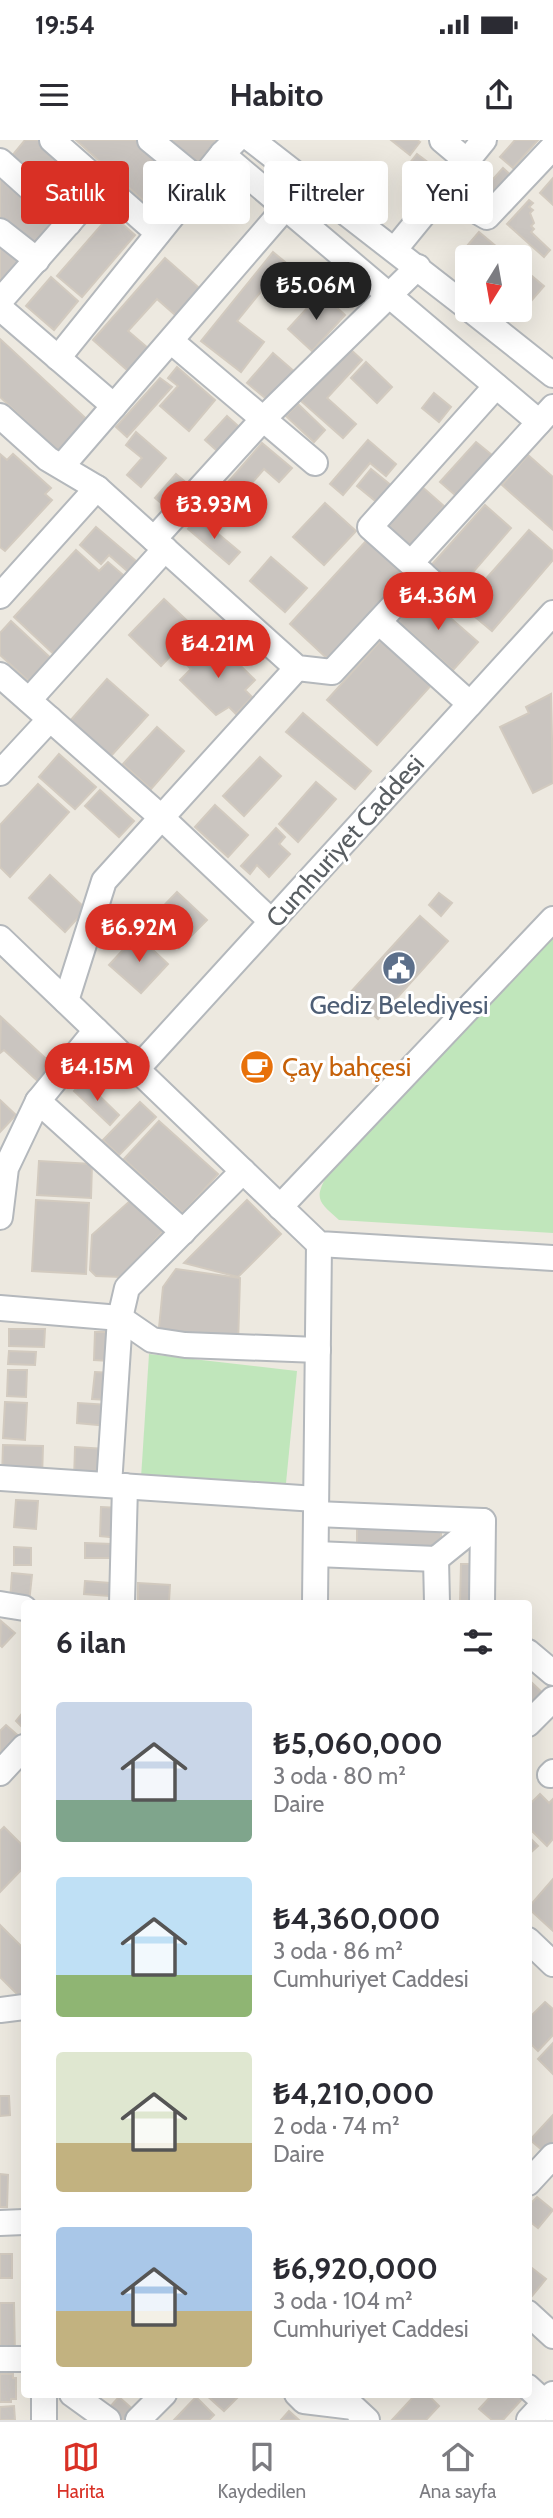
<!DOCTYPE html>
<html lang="tr">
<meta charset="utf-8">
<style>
body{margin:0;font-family:Cabin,sans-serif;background:#f7f7f7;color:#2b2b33;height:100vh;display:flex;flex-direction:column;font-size:26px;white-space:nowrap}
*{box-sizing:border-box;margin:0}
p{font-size:23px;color:#7c7c81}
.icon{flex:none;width:38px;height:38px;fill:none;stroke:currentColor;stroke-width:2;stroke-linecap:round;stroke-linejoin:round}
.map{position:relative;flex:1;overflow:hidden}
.drawer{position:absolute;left:21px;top:1460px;width:511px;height:798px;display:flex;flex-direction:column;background:#fff;border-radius:7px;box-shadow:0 7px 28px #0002}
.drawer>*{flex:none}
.hud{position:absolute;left:21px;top:21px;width:511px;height:63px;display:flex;gap:14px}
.needle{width:46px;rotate:191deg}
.controls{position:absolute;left:455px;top:105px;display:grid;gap:14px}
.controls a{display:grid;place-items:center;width:77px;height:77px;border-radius:7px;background:#fff;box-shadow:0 7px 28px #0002;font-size:35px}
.price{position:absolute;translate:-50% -60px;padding:0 16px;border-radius:24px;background:#d93025;color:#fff;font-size:23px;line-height:46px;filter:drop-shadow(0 2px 4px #0008)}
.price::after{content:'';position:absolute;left:50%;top:42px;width:21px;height:16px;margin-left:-10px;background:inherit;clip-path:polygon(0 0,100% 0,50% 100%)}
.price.selected{background:#222;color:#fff}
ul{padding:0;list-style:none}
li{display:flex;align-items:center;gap:21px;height:175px;padding:0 35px}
li span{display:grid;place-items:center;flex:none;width:196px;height:140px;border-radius:7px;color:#555}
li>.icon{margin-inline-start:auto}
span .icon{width:84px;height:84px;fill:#fffc;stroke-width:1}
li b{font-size:30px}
h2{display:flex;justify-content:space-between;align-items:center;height:84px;padding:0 35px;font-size:30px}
.chip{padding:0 24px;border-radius:7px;background:#fff;box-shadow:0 7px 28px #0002;font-size:24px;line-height:63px}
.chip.selected{background:#d93025;color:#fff}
.status{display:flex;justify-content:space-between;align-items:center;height:49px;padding:0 35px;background:#fff;direction:ltr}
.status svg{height:19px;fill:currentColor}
header{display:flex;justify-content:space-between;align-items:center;height:91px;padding:0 35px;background:#fff;font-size:32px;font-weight:800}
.dock{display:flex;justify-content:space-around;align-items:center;height:98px;border-top:2px solid #e1e1e2;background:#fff;font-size:19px;color:#7c7c81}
.dock a{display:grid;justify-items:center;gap:4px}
.dock .selected{color:#d93025}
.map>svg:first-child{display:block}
</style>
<div class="status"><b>19:54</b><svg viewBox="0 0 49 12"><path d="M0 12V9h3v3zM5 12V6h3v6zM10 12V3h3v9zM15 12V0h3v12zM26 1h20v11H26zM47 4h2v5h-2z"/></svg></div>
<header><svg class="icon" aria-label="menu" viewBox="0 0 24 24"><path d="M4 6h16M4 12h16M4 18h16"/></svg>Habito<svg class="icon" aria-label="share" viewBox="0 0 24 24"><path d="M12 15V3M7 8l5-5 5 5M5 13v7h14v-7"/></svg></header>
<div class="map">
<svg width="553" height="2280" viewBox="0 0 553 2280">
<rect width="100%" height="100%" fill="#ede9e0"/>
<g fill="#c0e6bb">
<path d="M553 796V1093L339 1080C319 1062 313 1059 328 1034Z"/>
<polygon points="149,1214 297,1231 286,1343 141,1338"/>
</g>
<g fill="#cac5c0" stroke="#d2cabf" stroke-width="2">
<polygon points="25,0 45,0 85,35 58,66 7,22"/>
<polygon points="76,0 141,0 185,40 156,72"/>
<polygon points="170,0 217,0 193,29 166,5"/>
<polygon points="391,0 417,0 420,2 410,15"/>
<polygon points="515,0 538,0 513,28 500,17"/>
<polygon points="417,14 449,38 437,53 405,29"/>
<polygon points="0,28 59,77 30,109 0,83"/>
<polygon points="503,28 516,40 490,69 477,57"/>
<polygon points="553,38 553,65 540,53"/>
<polygon points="529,60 533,63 529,67 533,70 530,73 534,83 531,86 534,89 531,92 550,110 544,117 507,84"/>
<polygon points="111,74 135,95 82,157 57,136"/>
<polygon points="479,92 509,117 480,117 467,106"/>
<polygon points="0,99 25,122 0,150"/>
<polygon points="273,112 285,122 237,181 264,202 241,232 201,201"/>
<polygon points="165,118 206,154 182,181 157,159 128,191 155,214 135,237 93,200"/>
<polygon points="520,126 544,146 531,161 520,151"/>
<polygon points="51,137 78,161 54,190 26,166"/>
<polygon points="321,153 345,175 312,211 288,189"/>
<polygon points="0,199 93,285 64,317 0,257"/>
<polygon points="349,208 362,220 327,258 356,284 343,298 301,261"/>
<polygon points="273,213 295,232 270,262 247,243"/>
<polygon points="366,222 392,247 377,263 351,238"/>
<polygon points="177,227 215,260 189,291 160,266 178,246 168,238"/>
<polygon points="160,238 172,247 127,297 116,287"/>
<polygon points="434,253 451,267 439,282 422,268"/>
<polygon points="298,264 325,290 314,302 286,276"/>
<polygon points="227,276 246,293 224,317 205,300"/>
<polygon points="136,292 166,318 141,347 127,335 142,318 126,305"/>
<polygon points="368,300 396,324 386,336 370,323 343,355 330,344"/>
<polygon points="476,302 497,319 461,360 440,342"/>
<polygon points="262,303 292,328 279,342 264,329 216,385 202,372"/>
<polygon points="0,314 7,320 13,314 51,348 45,354 52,360 5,411 0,407"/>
<polygon points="528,315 553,337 553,390 502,345"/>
<polygon points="371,329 398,351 384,368 357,346"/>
<polygon points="176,334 195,350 174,374 155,358"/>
<polygon points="420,345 444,366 408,408 383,387"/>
<polygon points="325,363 356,391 324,425 293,397"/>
<polygon points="485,365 511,388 455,453 428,429"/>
<polygon points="198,377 240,412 229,424 188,389"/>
<polygon points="96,387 142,426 133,436 109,415 101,424 80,405"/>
<polygon points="529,390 553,411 553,420 492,491 462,466"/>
<polygon points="367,400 408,438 331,522 290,484"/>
<polygon points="76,410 99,431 108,422 129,440 58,518 14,477"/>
<polygon points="271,417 307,448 285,472 250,441"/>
<polygon points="423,454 478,502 453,530 398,481"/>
<polygon points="164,459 196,489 161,526 129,495"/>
<polygon points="11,481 55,522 33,545 0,515 0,493"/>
<polygon points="384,497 434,542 377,605 327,560"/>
<polygon points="216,502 255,540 245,550 252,557 236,574 229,567 216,575 180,540 191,529 186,524 200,510 205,515"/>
<polygon points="107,539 148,575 110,617 70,581"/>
<polygon points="551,554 553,643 533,653 500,587 529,573 526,567"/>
<polygon points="303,573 371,631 355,649 286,592"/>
<polygon points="157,587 184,611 151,649 123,624"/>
<polygon points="59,614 96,647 75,669 39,637"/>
<polygon points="260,617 281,636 244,676 223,656"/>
<polygon points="316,642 336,659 298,702 279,684"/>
<polygon points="38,644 69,672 10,737 0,727 0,685"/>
<polygon points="100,650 134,681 119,697 85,666"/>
<polygon points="215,665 248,695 228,717 195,687"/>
<polygon points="276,688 285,697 279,704 290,714 269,737 257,725 250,734 241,726"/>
<polygon points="50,735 86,769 65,792 29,758"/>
<polygon points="177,752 207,780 179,808 150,780"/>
<polygon points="439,753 452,763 441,776 429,765"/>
<polygon points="420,776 448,801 378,879 349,854"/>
<polygon points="137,795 168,824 141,853 109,825"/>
<polygon points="1,877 56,928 41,944 4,910 0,913"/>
<polygon points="84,941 119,975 110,985 74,951"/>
<polygon points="0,960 16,975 0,992"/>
<polygon points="140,962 156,977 119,1015 103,1000"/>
<polygon points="159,981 218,1034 183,1073 124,1019"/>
<polygon points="39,1021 92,1024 91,1058 37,1055"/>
<polygon points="36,1060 89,1063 86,1134 32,1131"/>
<polygon points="131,1060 164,1090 122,1137 96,1136 90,1130 92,1095"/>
<polygon points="247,1060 281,1094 238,1137 184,1123"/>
<polygon points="176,1129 240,1138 238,1204 158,1198 163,1147"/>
<polygon points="9,1189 45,1189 44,1207 9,1206"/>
<polygon points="95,1192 111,1192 110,1221 94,1220"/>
<polygon points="9,1211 36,1212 35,1225 8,1224"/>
<polygon points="8,1230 27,1230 26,1257 7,1256"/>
<polygon points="95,1232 111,1233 109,1260 92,1259"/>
<polygon points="5,1262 27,1263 25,1300 3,1298"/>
<polygon points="78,1263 109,1265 108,1286 77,1283"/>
<polygon points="3,1305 43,1306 42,1338 2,1337"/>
<polygon points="75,1307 105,1309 103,1341 74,1340"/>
<polygon points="16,1360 38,1361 36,1389 14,1387"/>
<polygon points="101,1367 120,1368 119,1398 100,1396"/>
<polygon points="357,1388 441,1389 441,1408 357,1407"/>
<polygon points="85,1403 112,1404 112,1418 85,1418"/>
<polygon points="14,1407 31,1408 31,1425 14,1425"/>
<polygon points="461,1424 476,1424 475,1463 460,1463"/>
<polygon points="12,1433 32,1435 29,1463 10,1461"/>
<polygon points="85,1441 110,1443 109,1456 84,1454"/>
<polygon points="138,1443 170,1445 169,1461 138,1463"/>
<polygon points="1,1481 15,1493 2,1507 0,1505"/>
<polygon points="528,1539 548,1558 536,1571 528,1563"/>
<polygon points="24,1571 24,1589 16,1581"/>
<polygon points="6,1585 21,1598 0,1621 0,1591"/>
<polygon points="540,1654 549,1663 553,1659 553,1699 547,1706 528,1687 528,1666"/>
<polygon points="4,1687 24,1707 24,1727 0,1752 0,1691"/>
<polygon points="528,1696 538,1706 528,1715"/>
<polygon points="553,1739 553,1791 528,1768"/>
<polygon points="0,1785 24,1809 24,1852 20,1857 0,1837"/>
<polygon points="545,1862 553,1869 553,1895 538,1911 532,1905 528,1909 528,1879"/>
<polygon points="553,1903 553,1934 538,1919"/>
<polygon points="0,1956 9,1956 10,1975 0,1976"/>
<polygon points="553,1975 553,2009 548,2015 530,2000"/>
<polygon points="0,2034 8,2035 7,2067 0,2067"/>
<polygon points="537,2057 553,2070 538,2088 528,2080 528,2066"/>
<rect x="0" y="2114" width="12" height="24"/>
<polygon points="528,2125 546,2139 532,2156 528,2154"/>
<polygon points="0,2163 14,2163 15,2214 0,2214"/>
<polygon points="0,2234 13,2234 13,2238 16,2238 16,2259 11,2259 11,2262 0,2262"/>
<polygon points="205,2254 241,2254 224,2271"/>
<polygon points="416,2254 427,2254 439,2266 426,2280 392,2280"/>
<polygon points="493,2254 519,2254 523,2258 503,2280 492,2280 479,2269"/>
<polygon points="119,2257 136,2272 129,2280 121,2280 108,2269"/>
<polygon points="196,2257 214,2275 209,2280 174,2280"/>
<polygon points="14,2266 15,2280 0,2280 0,2267"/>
<polygon points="289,2271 299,2280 281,2280"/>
</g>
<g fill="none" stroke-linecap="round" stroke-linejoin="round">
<g stroke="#b4b8bc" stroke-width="28">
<g id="minor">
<polyline points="52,0 158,93"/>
<polyline points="150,0 200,41"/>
<polyline points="252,0 467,167"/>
<polyline points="442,0 467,21"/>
<polyline points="222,14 539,282"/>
<polyline points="0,21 69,83"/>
<polyline points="442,51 487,77 553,7"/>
<polyline points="0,91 37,120"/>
<polyline points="395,109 484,0"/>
<polyline points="0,161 102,45"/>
<polyline points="0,168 114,266"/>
<polyline points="471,170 553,235"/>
<polyline points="171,201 315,323"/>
<polyline points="58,218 222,14 236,0"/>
<polyline points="0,276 48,319 97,348 297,528 332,532 423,434"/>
<polyline points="62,326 285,68"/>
<polyline points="154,399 263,279 418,127"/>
<polyline points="411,423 553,267"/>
<polyline points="0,456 97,348"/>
<polyline points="453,461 370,387 496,246"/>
<polyline points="379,482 470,564"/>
<polyline points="0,535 161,677 271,781"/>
<polyline points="29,560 165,409"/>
<polyline points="0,633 50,579"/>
<polyline points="0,798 319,1104 553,1118"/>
<polyline points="66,861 104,741 297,528"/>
<polyline points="137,929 553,473"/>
<polyline points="38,961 183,1092"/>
<polyline points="280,1067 553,779"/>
<polyline points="0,1077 6,1028 38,961 96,890"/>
<polyline points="0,1168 120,1178 152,1200 185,1205 318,1210"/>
<polyline points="0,1338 316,1359"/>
<polyline points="109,1345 120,1178 127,1148 243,1031"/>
<polyline points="316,1374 483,1381 482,1463"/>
<polyline points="316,1414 436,1419 483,1381"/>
<polyline points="436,1419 437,1463"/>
<polyline points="122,1463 125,1346"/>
<polyline points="315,1463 319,1104"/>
<polyline points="0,1464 24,1468"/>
<polyline points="528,1512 553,1533"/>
<polyline points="528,1584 553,1559"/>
<polyline points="0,1633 24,1607"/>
<polyline points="550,1635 553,1632"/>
<polyline points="528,1800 553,1824"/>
<polyline points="0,1870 24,1867"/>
<polyline points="528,2043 553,2016"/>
<polyline points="0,2083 24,2082"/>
<polyline points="528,2173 553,2196"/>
<polyline points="0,2219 24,2219"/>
<polyline points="528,2247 553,2270"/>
<polyline points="44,2254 44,2280"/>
<polyline points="72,2254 108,2280"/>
<polyline points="297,2254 304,2261 353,2267 367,2280"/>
<polyline points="138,2280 164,2254"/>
<polyline points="529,2280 553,2254"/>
</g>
</g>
<use href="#minor" stroke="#fff" stroke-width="24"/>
</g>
<defs>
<g id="civic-disc" transform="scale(1.75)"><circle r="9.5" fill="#5c6f8a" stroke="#fff"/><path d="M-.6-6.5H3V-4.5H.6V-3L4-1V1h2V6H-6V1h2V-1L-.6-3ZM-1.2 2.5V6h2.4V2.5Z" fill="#fff"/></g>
<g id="cafe-disc" transform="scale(1.75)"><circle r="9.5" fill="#e8710a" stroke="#fff"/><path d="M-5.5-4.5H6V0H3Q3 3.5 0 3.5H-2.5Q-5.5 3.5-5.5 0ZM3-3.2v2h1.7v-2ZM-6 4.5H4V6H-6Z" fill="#fff"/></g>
</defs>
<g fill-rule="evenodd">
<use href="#civic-disc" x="399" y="828"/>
<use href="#cafe-disc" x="257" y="927"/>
</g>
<g text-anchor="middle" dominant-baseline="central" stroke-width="6" stroke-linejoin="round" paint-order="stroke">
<g font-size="26" fill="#595e62" stroke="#fff">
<text transform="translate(345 701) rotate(-48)">Cumhuriyet Caddesi</text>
</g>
<g font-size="26" fill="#4e5e75" stroke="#fff">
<text x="399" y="865">Gediz Belediyesi</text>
</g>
<g font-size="26" fill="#c56008" stroke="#fff" text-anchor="start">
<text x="282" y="927">Çay bahçesi</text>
</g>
</g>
</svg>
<div class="controls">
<a><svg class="needle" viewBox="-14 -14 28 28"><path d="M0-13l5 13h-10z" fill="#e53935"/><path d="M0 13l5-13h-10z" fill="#7c7c81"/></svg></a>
</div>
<b class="price selected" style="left:316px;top:182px">₺5.06M</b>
<b class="price" style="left:214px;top:401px">₺3.93M</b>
<b class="price" style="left:438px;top:492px">₺4.36M</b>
<b class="price" style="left:218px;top:540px">₺4.21M</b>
<b class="price" style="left:139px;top:824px">₺6.92M</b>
<b class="price" style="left:97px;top:963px">₺4.15M</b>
<div class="hud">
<a class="chip selected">Satılık</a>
<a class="chip">Kiralık</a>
<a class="chip">Filtreler</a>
<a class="chip">Yeni</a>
</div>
<section class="drawer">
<h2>6 ilan<svg class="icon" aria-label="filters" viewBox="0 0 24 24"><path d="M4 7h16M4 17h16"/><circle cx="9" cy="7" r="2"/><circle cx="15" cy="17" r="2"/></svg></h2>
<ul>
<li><span style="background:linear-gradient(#c9d6e8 70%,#7fa58c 0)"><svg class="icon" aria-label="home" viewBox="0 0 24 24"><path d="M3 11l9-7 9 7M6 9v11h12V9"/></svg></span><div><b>₺5,060,000</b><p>3 oda · 80 m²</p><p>Daire</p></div></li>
<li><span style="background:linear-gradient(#bfe0f5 70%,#8fb573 0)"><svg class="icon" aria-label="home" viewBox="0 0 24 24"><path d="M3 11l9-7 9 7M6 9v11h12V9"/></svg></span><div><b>₺4,360,000</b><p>3 oda · 86 m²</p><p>Cumhuriyet Caddesi</p></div></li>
<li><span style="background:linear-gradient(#dfe7d0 65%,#c2b280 0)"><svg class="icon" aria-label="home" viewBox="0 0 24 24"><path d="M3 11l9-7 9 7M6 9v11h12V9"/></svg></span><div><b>₺4,210,000</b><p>2 oda · 74 m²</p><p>Daire</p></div></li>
<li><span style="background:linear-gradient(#a9c7e8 60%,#c2b280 0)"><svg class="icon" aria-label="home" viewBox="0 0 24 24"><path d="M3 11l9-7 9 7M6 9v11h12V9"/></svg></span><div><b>₺6,920,000</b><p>3 oda · 104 m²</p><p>Cumhuriyet Caddesi</p></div></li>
</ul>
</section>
</div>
<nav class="dock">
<a class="selected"><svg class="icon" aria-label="map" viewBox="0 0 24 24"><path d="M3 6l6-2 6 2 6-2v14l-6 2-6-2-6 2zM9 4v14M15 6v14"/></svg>Harita</a>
<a><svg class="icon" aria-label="saved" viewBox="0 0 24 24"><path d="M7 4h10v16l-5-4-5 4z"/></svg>Kaydedilen</a>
<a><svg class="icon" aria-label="home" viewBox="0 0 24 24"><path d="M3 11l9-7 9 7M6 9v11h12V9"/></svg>Ana sayfa</a>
</nav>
